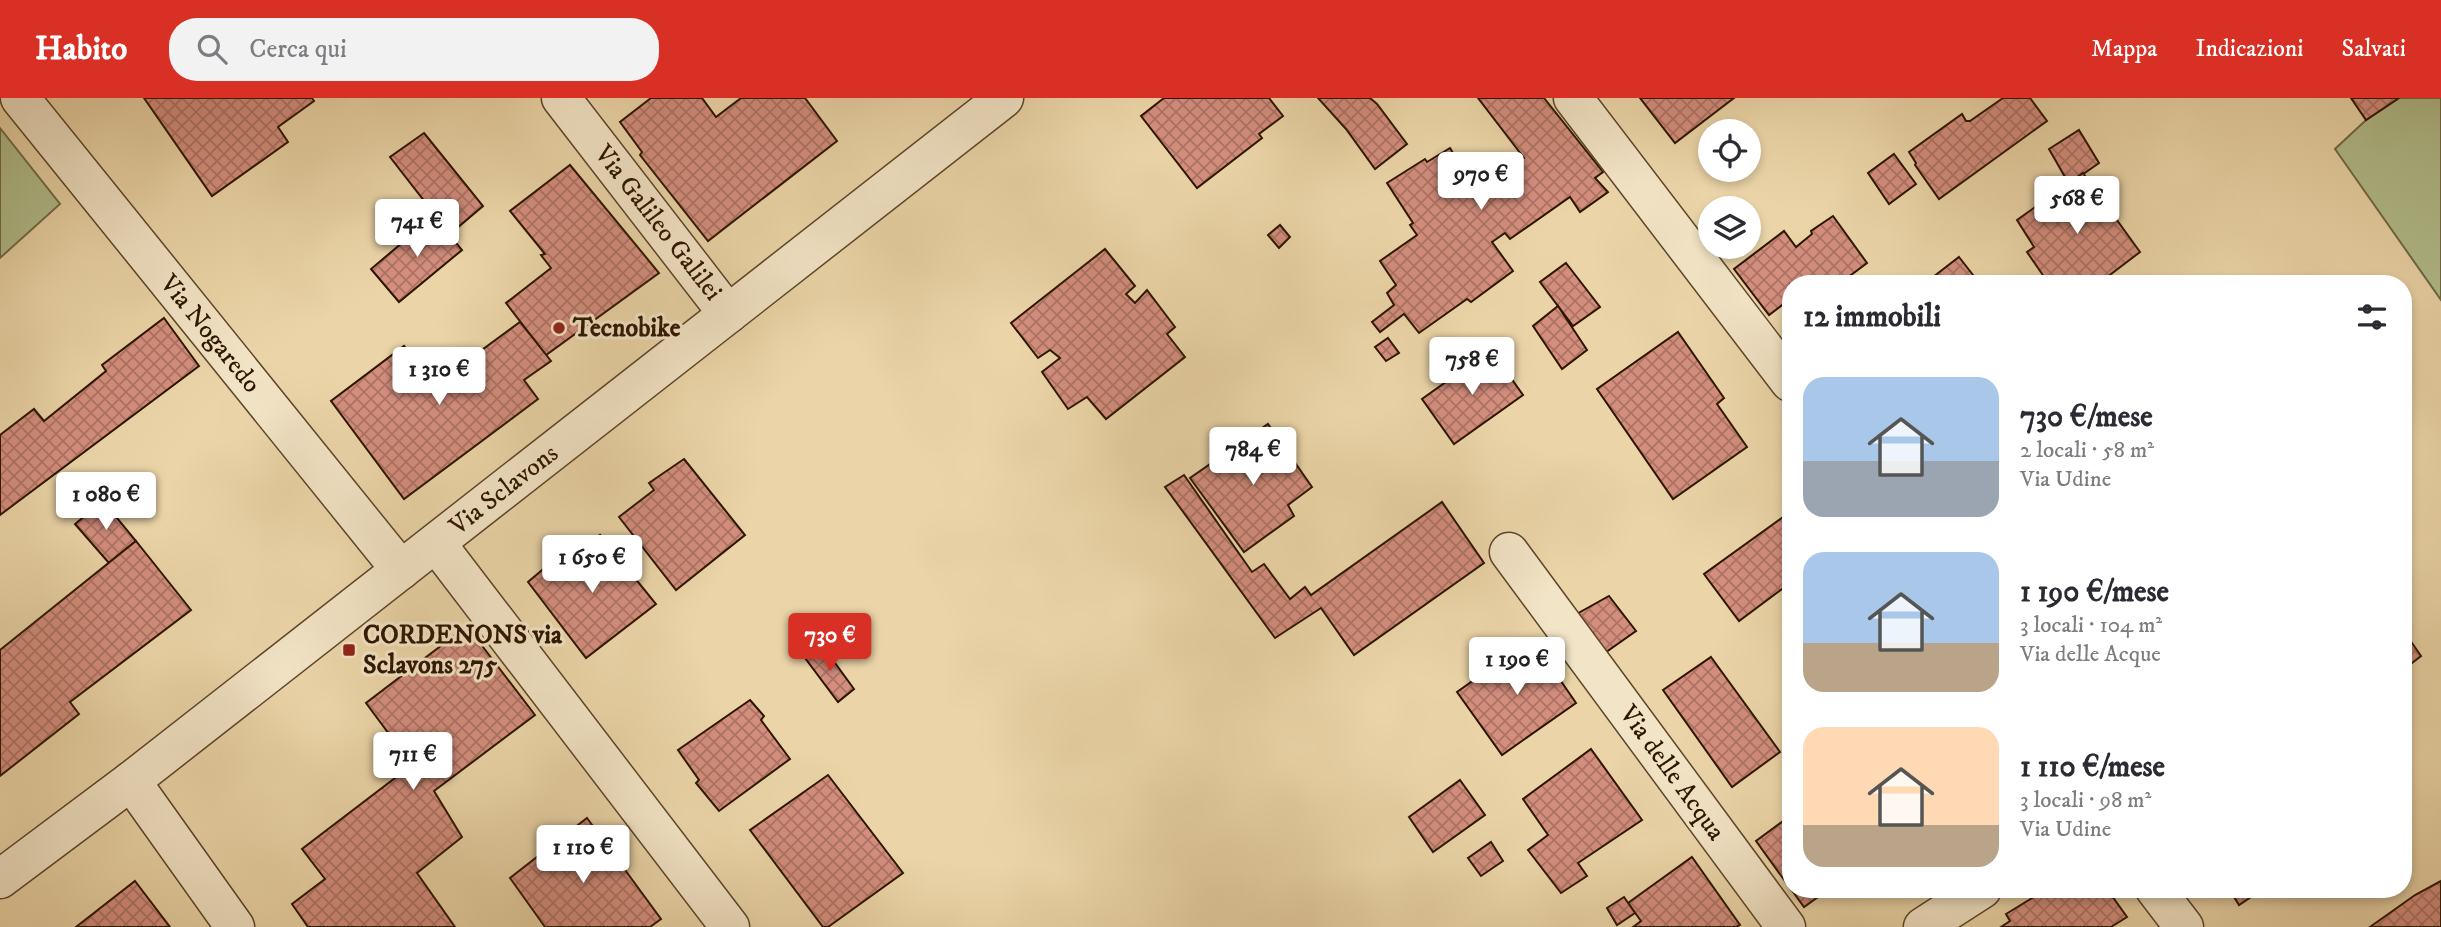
<!DOCTYPE html>
<html lang="it">
<meta charset="utf-8">
<style>
body{margin:0;font-family:"IM FELL DW Pica",serif;background:#f2f2f3;color:#2b2b33;height:100vh;display:flex;flex-direction:column;font-size:26px;white-space:nowrap}
*{box-sizing:border-box;margin:0}
p{font-size:23px;color:#7c7c81}
.icon{flex:none;width:38px;height:38px;fill:none;stroke:currentColor;stroke-width:2;stroke-linecap:round;stroke-linejoin:round}
.map{position:relative;flex:1;overflow:hidden}
.side{position:absolute;left:1782px;top:177px;width:630px;height:623px;display:flex;flex-direction:column;background:#fff;border-radius:28px;box-shadow:0 4px 10px #0003}
.side>*{flex:none}
.fabs{position:absolute;left:1698px;top:21px;display:grid;gap:14px}
.fabs a{display:grid;place-items:center;width:63px;height:63px;border-radius:50%;background:#fff;box-shadow:0 4px 10px #0003;font-size:35px}
.price{position:absolute;translate:-50% -60px;padding:0 16px;border-radius:7px;background:#fff;color:#222;font-size:23px;line-height:46px;filter:drop-shadow(0 2px 4px #0008)}
.price::after{content:'';position:absolute;left:50%;top:42px;width:21px;height:16px;margin-left:-10px;background:inherit;clip-path:polygon(0 0,100% 0,50% 100%)}
.price.on{background:#d93025;color:#fff}
ul{padding:0;list-style:none}
li{display:flex;align-items:center;gap:21px;height:175px;padding:0 21px}
li span{display:grid;place-items:center;flex:none;width:196px;height:140px;border-radius:21px;color:#555}
li>.icon{margin-inline-start:auto}
span .icon{width:84px;height:84px;fill:#fffc;stroke-width:1}
li b{font-size:30px}
h2{display:flex;justify-content:space-between;align-items:center;height:84px;padding:0 21px;font-size:30px}
header{display:flex;align-items:center;gap:42px;box-sizing:border-box;height:98px;padding:0 35px;background:#d93025;color:#fff}
header strong{font-size:33px}
nav{display:flex;gap:38px;margin-inline-start:auto;font-size:24px}
.search{width:490px;height:63px;background:#f2f2f3;display:flex;align-items:center;gap:18px;box-sizing:border-box;padding:0 24px;border-radius:28px;color:#7c7c81;font-size:26px}
.map>svg:first-child{display:block}
</style>
<header>
<strong>Habito</strong>
<div class="search"><svg class="icon" aria-label="search" viewBox="0 0 24 24"><circle cx="10" cy="10" r="6"/><path d="M15 15l6 6"/></svg>Cerca qui</div>
<nav><a>Mappa</a><a>Indicazioni</a><a>Salvati</a></nav>
</header>
<div class="map">
<svg width="2441" height="829" viewBox="0 0 2441 829">
<defs>
<pattern id="building-cross-hatch" width="8" height="8" patternUnits="userSpaceOnUse" patternTransform="scale(1.75)"><rect width="8" height="8" fill="#d48e7e"/><path d="M0 0l8 8M0 8l8-8" fill="none" stroke="#ac7365"/></pattern>
</defs>
<rect width="100%" height="100%" fill="#ebd5a8"/>
<filter id="stains"><feTurbulence type="fractalNoise" baseFrequency=".00286" numOctaves="4"/><feColorMatrix values="0 0 0 0 .2 0 0 0 0 .09 0 0 0 0 .02 0 0 0 .5 -.17"/></filter>
<radialGradient id="worn" r=".72"><stop offset=".6" stop-color="#630" stop-opacity="0"/><stop offset="1" stop-color="#630" stop-opacity=".3"/></radialGradient>
<g fill="#b1be8c" stroke="#6f6a46" stroke-width="2">
<polygon points="2399,0 2441,0 2441,202 2335,51 2366,22"/>
<polygon points="0,30 60,106 0,160"/>
</g>
<g fill="url(#building-cross-hatch)" stroke="#2d1500" stroke-width="2">
<polygon points="144,0 312,0 314,3 278,29 288,44 212,98"/>
<polygon points="651,0 702,0 716,19 741,0 805,0 837,43 708,143 640,57 642,54 620,24"/>
<polygon points="1164,0 1269,0 1283,18 1259,36 1262,40 1197,90 1141,18"/>
<polygon points="1318,0 1370,0 1377,6 1407,46 1375,71 1346,31"/>
<polygon points="1478,0 1544,0 1603,74 1595,80 1608,94 1580,114 1570,99 1510,141 1505,135 1492,144 1513,173 1471,204 1467,201 1419,235 1404,216 1380,234 1372,224 1394,207 1387,195 1396,187 1380,163 1417,137 1410,127 1413,125 1387,85 1425,61 1427,64 1450,50 1477,94 1524,60"/>
<polygon points="1640,0 1734,0 1675,45"/>
<polygon points="2003,0 2030,0 2047,23 1939,101 1915,67 1916,65 1909,54 1962,16 1966,23 1970,23"/>
<polygon points="2351,0 2399,0 2366,22"/>
<polygon points="2079,32 2099,65 2069,86 2049,51"/>
<polygon points="424,35 483,108 450,136 390,59"/>
<polygon points="1894,56 1916,86 1889,106 1868,75"/>
<polygon points="570,67 659,175 546,257 506,205 551,170 541,157 545,156 510,113"/>
<polygon points="2083,75 2140,154 2098,186 2049,186 2027,154 2034,149 2017,122"/>
<polygon points="434,118 462,152 399,204 371,171"/>
<polygon points="1833,118 1867,165 1839,186 1790,186 1790,204 1789,202 1769,217 1734,171 1784,133 1796,149 1812,136 1811,133"/>
<polygon points="1280,127 1290,139 1279,150 1268,137"/>
<polygon points="1105,151 1135,188 1126,196 1135,205 1147,192 1175,229 1167,236 1185,259 1106,321 1087,299 1068,311 1042,274 1060,260 1050,252 1038,260 1011,225"/>
<polygon points="1959,159 1980,186 1924,186"/>
<polygon points="1566,165 1600,209 1573,228 1540,184"/>
<polygon points="1558,208 1587,252 1562,271 1533,228"/>
<polygon points="164,220 199,268 0,417 0,337 34,311 44,323 106,273 102,267"/>
<polygon points="520,224 551,263 524,282 538,301 404,401 331,303 404,248 423,273 431,268 441,282"/>
<polygon points="1678,234 1724,300 1717,306 1747,349 1673,401 1597,291"/>
<polygon points="1388,240 1399,255 1386,263 1375,249"/>
<polygon points="1491,252 1523,297 1454,346 1422,301"/>
<polygon points="1268,326 1312,389 1288,407 1294,418 1244,454 1190,380"/>
<polygon points="684,361 745,437 676,492 619,419 654,392 649,385"/>
<polygon points="1184,377 1252,474 1264,466 1290,501 1305,489 1311,497 1442,404 1484,465 1354,557 1321,510 1275,540 1165,389"/>
<polygon points="103,403 136,443 109,465 75,426"/>
<polygon points="1790,414 1790,485 1739,523 1704,476"/>
<polygon points="600,437 656,506 586,560 528,484 561,456 565,464"/>
<polygon points="136,443 191,512 70,604 79,616 0,678 0,552"/>
<polygon points="1609,498 1636,533 1599,559 1573,518"/>
<polygon points="467,528 535,617 434,693 462,739 417,775 455,829 308,829 292,806 325,781 302,751 412,667 366,605"/>
<polygon points="2403,532 2421,558 2407,569 2410,573 2403,578"/>
<polygon points="1532,541 1576,605 1502,657 1457,594"/>
<polygon points="822,547 854,591 838,604 805,560"/>
<polygon points="1711,559 1780,654 1732,689 1663,592"/>
<polygon points="750,602 764,618 761,622 790,661 719,713 696,685 699,682 678,652"/>
<polygon points="1591,651 1642,722 1578,765 1587,778 1561,795 1528,752 1548,737 1523,701"/>
<polygon points="828,677 903,775 828,829 823,829 750,732"/>
<polygon points="1460,682 1485,717 1433,754 1409,719"/>
<polygon points="1790,718 1790,790 1756,743"/>
<polygon points="587,720 661,821 650,829 545,829 510,780"/>
<polygon points="1491,744 1503,763 1481,778 1468,760"/>
<polygon points="1692,759 1740,827 1736,829 1633,829 1641,823 1628,805"/>
<polygon points="135,783 170,829 76,829"/>
<polygon points="2441,783 2441,829 2370,829 2415,797"/>
<polygon points="1791,791 1829,791 1804,809"/>
<polygon points="2047,791 2107,791 2127,819 2111,829 2001,829 2010,823 2006,816"/>
<polygon points="2229,791 2263,791 2239,807"/>
<polygon points="1624,799 1635,815 1617,827 1607,810"/>
</g>
<g fill="none" stroke-linecap="round" stroke-linejoin="round">
<g stroke="#5c452a" stroke-width="41">
<g id="minor">
<polyline points="20,0 401,472"/>
<polyline points="561,0 728,216"/>
<polyline points="1573,0 1790,284"/>
<polyline points="436,445 730,829"/>
<polyline points="1509,454 1786,829"/>
<polyline points="131,683 235,829"/>
<polyline points="0,781 131,683 1004,0"/>
<polyline points="2155,791 2184,829"/>
<polyline points="1923,829 1982,791"/>
</g>
</g>
<use href="#minor" stroke="#f2e4c6" stroke-width="38"/>
</g>
<g fill="#8f2418" stroke="#f2e4c6" stroke-width="2.5">
<circle cx="559" cy="230" r="7"/>
<rect x="342" y="545" width="14" height="14" rx="3.5"/>
</g>
<g text-anchor="middle" dominant-baseline="central" stroke-width="6" stroke-linejoin="round" paint-order="stroke">
<g font-size="26" fill="#2d1500" stroke="#f2e4c6">
<text transform="translate(658 125) rotate(52)">Via Galileo Galilei</text>
<text transform="translate(210 236) rotate(51)">Via Nogaredo</text>
<text transform="translate(504 392) rotate(-38)">Via Sclavons</text>
<text transform="translate(1672 675) rotate(54)">Via delle Acqua</text>
</g>
<g font-size="26" font-weight="bold" fill="#2d1500" stroke="#f2e4c6" text-anchor="start">
<text x="573" y="230">Tecnobike</text>
<text x="363" y="537">CORDENONS via<tspan x="363" dy="30">Sclavons 275</tspan></text>
</g>
</g>
<rect width="100%" height="100%" filter="url(#stains)"/>
<rect width="100%" height="100%" fill="url(#worn)"/>
</svg>
<div class="fabs">
<a><svg class="icon" aria-label="locate" viewBox="0 0 24 24"><circle cx="12" cy="12" r="6"/><path d="M12 2v4M12 18v4M2 12h4M18 12h4"/></svg></a>
<a><svg class="icon" aria-label="layers" viewBox="0 0 24 24"><path d="M12 4l9 5-9 5-9-5zM3 14l9 5 9-5"/></svg></a>
</div>
<b class="price" style="left:1481px;top:114px">970 €</b>
<b class="price" style="left:2077px;top:138px">568 €</b>
<b class="price" style="left:417px;top:161px">741 €</b>
<b class="price" style="left:1472px;top:299px">758 €</b>
<b class="price" style="left:439px;top:309px">1 310 €</b>
<b class="price" style="left:1253px;top:389px">784 €</b>
<b class="price" style="left:106px;top:434px">1 080 €</b>
<b class="price" style="left:592px;top:497px">1 650 €</b>
<b class="price on" style="left:830px;top:575px">730 €</b>
<b class="price" style="left:1517px;top:599px">1 190 €</b>
<b class="price" style="left:413px;top:694px">711 €</b>
<b class="price" style="left:583px;top:787px">1 110 €</b>
<section class="side">
<h2>12 immobili<svg class="icon" aria-label="filters" viewBox="0 0 24 24"><path d="M4 7h16M4 17h16"/><circle cx="9" cy="7" r="2"/><circle cx="15" cy="17" r="2"/></svg></h2>
<ul>
<li><span style="background:linear-gradient(#a9c7e8 60%,#9aa5b1 0)"><svg class="icon" aria-label="home" viewBox="0 0 24 24"><path d="M3 11l9-7 9 7M6 9v11h12V9"/></svg></span><div><b>730 €/mese</b><p>2 locali · 58 m²</p><p>Via Udine</p></div></li>
<li><span style="background:linear-gradient(#a9c7e8 65%,#b9a48a 0)"><svg class="icon" aria-label="home" viewBox="0 0 24 24"><path d="M3 11l9-7 9 7M6 9v11h12V9"/></svg></span><div><b>1 190 €/mese</b><p>3 locali · 104 m²</p><p>Via delle Acque</p></div></li>
<li><span style="background:linear-gradient(#ffd9b3 70%,#b9a48a 0)"><svg class="icon" aria-label="home" viewBox="0 0 24 24"><path d="M3 11l9-7 9 7M6 9v11h12V9"/></svg></span><div><b>1 110 €/mese</b><p>3 locali · 98 m²</p><p>Via Udine</p></div></li>
</ul>
</section>
</div>
